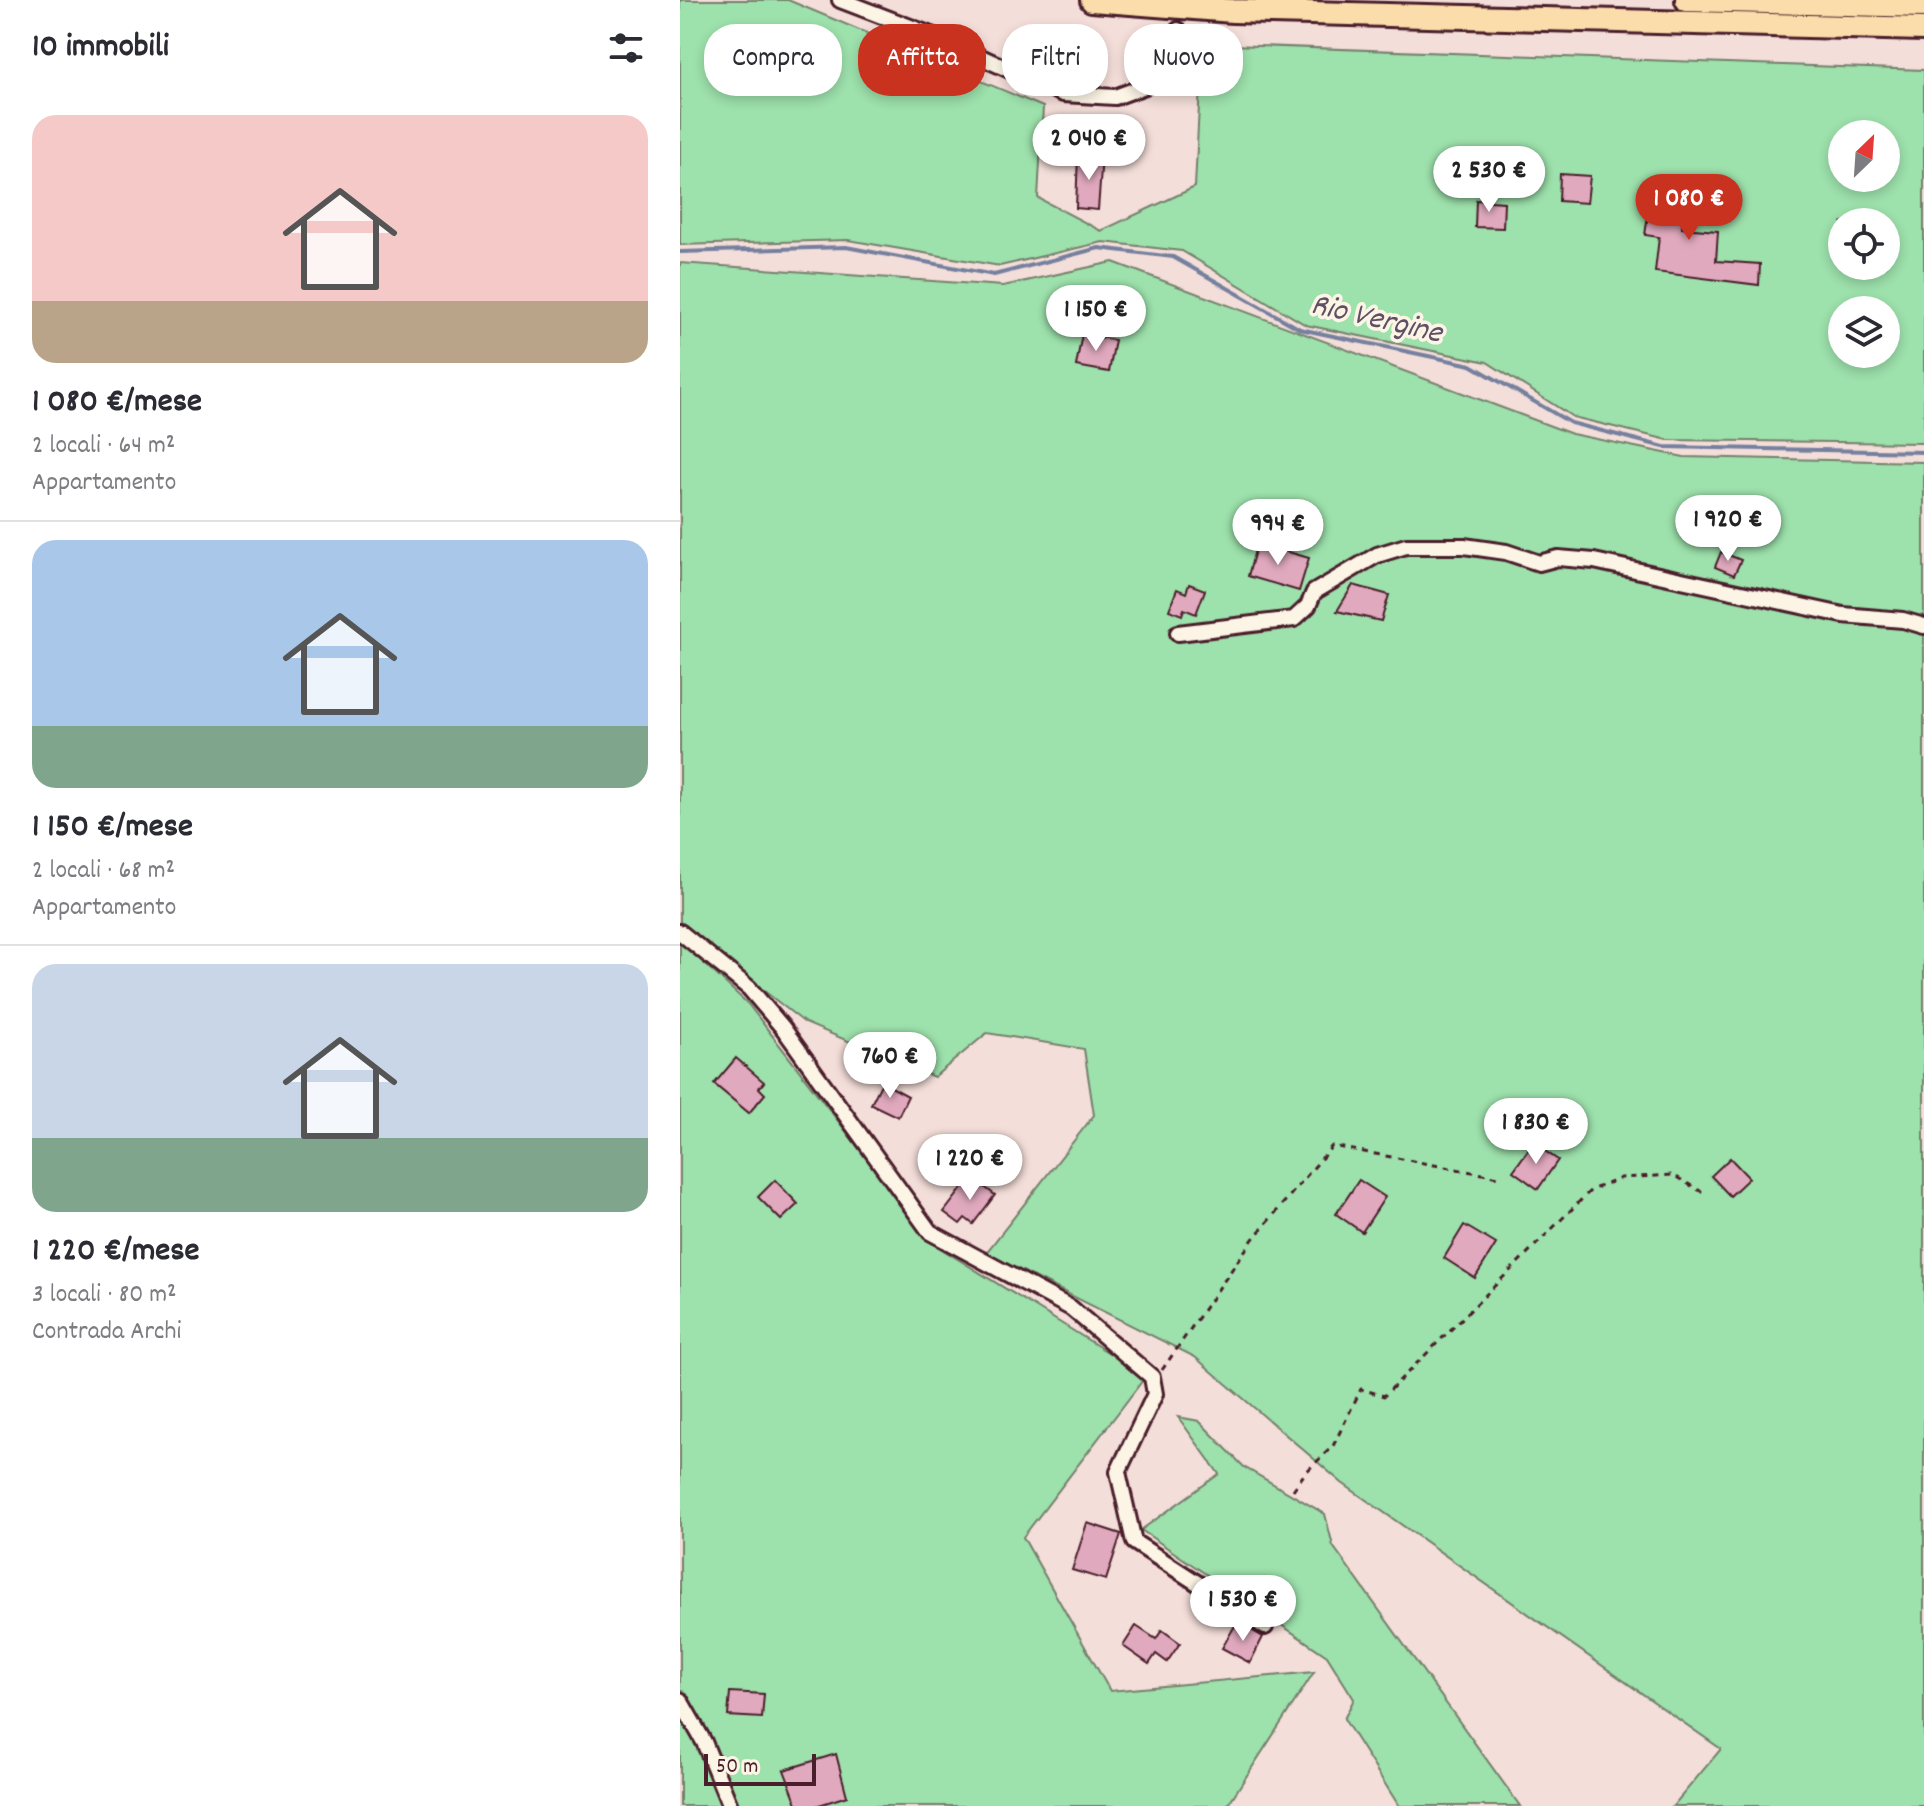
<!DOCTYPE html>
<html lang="it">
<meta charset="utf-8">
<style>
body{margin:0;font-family:Dekko,sans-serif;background:#f2f2f3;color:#2b2b33;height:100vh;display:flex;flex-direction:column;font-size:30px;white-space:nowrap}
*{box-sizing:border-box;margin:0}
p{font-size:26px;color:#7c7c81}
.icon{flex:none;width:44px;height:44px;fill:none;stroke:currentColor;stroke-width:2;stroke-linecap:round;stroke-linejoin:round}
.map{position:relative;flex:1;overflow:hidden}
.sheet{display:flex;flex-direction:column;background:#fff;width:680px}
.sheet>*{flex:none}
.guide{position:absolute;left:24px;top:24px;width:760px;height:72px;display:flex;gap:16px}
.needle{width:52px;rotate:25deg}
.fabs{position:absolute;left:1148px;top:120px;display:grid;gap:16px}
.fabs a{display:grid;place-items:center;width:72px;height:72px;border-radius:50%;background:#fff;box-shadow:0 4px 12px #0003;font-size:40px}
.scale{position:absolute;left:24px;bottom:20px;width:112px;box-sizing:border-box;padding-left:8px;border:4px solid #4a1f2b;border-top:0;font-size:22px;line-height:28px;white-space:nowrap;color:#4a1f2b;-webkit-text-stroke:6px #fcf5e5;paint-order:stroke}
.price{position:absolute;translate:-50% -68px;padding:0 18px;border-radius:28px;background:#fff;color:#222;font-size:26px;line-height:52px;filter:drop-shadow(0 2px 4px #0008)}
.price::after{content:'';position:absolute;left:50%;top:48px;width:24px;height:18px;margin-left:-12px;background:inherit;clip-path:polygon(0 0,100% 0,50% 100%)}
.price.active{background:#c8321e;color:#fff}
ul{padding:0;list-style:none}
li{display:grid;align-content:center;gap:16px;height:424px;padding:0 32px}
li+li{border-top:2px solid #e1e1e2}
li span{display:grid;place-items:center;height:248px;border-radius:24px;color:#555}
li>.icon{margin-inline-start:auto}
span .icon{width:144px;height:144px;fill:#fffc;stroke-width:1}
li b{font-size:34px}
h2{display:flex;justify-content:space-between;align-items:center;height:96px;padding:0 32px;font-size:34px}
.chip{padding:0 28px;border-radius:32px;background:#fff;box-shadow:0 4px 12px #0003;font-size:28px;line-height:72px}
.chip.active{background:#c8321e;color:#fff}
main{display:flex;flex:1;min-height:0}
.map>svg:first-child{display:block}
</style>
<main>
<section class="sheet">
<h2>10 immobili<svg class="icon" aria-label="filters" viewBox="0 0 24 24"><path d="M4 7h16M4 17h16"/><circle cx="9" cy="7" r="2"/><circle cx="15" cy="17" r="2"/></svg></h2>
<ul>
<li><span style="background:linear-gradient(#f6c9c9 75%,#b9a48a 0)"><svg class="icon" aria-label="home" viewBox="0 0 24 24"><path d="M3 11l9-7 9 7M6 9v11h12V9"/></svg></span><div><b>1 080 €/mese</b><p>2 locali · 64 m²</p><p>Appartamento</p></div></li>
<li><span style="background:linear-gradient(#a9c7e8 75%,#7fa58c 0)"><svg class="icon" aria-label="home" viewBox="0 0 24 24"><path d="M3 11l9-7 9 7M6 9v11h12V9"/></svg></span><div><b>1 150 €/mese</b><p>2 locali · 68 m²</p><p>Appartamento</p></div></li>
<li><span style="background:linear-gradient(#c9d6e8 70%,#7fa58c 0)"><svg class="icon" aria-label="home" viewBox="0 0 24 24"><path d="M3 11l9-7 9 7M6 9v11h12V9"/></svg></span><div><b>1 220 €/mese</b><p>3 locali · 80 m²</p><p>Contrada Archi</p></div></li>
</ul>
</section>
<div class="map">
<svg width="1244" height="1806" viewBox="0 0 1244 1806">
<rect width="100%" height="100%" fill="#f4ded9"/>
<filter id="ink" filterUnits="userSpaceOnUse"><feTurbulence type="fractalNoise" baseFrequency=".0125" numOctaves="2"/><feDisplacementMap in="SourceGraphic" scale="16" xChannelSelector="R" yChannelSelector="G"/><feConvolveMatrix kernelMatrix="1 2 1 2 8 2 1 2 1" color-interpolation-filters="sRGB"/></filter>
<g filter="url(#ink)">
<g fill="#9de1ac" stroke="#74806c" stroke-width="2" fill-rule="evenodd">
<path d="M0 0H108L363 107 358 198 421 231 515 187 522 44 1244 70V443L988 440 893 417 807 362 626 325 502 251 423 242 320 266 168 240 0 245ZM1162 134H1206V178H1162ZM1162 222H1206V266H1162ZM1162 310H1206V354H1162Z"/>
<polygon points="433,262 892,434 1004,457 1244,462 1244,1806 993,1806 1041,1749 662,1483 515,1357 306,1253 414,1115 404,1049 307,1033 254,1077 125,1023 0,925 0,263 323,286"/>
<polygon points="0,941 68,1004 252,1243 466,1376 343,1537 430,1691 634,1672 547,1806 0,1806"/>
<polygon points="498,1417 519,1421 564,1467 645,1514 653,1546 840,1806 719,1806 664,1719 674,1699 647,1656 461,1530 539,1474"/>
</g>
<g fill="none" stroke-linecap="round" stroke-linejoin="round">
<polyline stroke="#75809f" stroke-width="4" points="0,252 166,247 314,275 419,248 493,257 620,329 791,365 891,423 984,447 1244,452"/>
</g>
<g fill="#e0a9be" stroke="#4a1f2b" stroke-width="2">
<polygon points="398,154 422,156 418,210 396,208"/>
<polygon points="880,174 910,176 907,203 879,201"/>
<polygon points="973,181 1005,186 1002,228 1038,231 1036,261 1080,264 1079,285 975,272 979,237 965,235"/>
<polygon points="796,200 824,202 823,228 795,227"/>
<polygon points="402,334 435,340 429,372 396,366"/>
<polygon points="577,543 629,558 619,591 568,576"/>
<polygon points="1041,552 1061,560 1054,575 1035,567"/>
<polygon points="509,584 525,590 516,614 504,609 502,615 489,610 497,589 506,593"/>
<polygon points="673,585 709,595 701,621 657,611"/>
<polygon points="56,1058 84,1082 79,1088 85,1094 69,1113 34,1084"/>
<polygon points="202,1082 228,1096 218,1117 191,1104"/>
<polygon points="853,1143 878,1160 858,1189 833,1171"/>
<polygon points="1050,1158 1069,1178 1050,1196 1031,1176"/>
<polygon points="291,1177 315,1195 293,1224 285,1218 280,1224 264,1212"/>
<polygon points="95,1180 118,1204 101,1220 78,1197"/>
<polygon points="679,1180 705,1197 682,1232 656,1214"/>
<polygon points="784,1225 816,1244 795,1278 764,1258"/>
<polygon points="407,1523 441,1534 426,1580 392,1570"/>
<polygon points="557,1622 583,1637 570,1663 542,1648"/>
<polygon points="456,1626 476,1639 482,1630 500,1643 487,1662 476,1654 469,1664 443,1646"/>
<polygon points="50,1692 84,1694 82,1718 48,1716"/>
<polygon points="156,1754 167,1796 136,1806 118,1806 104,1770"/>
</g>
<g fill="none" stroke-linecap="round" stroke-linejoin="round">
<g stroke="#4a1f2b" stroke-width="20">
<g id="minor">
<polyline points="160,0 254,36 383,94 435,97 465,86 484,68 498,30"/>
<polyline points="498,633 614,619 628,606 634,592 697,555 726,546 784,546 826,552 859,563 878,558 914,561 1163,615 1223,620 1244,626"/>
<polyline points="0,932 69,988 103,1028 250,1232 391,1308 472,1377 475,1394 438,1472 454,1542 585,1627"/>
<polyline points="0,1700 24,1742 50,1806"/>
</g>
</g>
<g stroke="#4a1f2b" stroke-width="28">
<g id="highway">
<polyline points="412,0 553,11 1244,29"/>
<polyline points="1007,0 1244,6"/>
</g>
</g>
<g stroke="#4a1f2b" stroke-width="3" stroke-dasharray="6 6" stroke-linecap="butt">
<polyline points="482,1370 573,1239 652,1146 819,1177"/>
<polyline points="613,1490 625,1473 653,1446 681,1389 704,1396 911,1190 941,1178 993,1175 1022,1192"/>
</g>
<use href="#minor" stroke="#fcf5e5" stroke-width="14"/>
<use href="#highway" stroke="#faddab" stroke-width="22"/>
</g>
</g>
<g text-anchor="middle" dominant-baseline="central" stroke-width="7" stroke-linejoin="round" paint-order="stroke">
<g font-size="32" font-style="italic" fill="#5f5065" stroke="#fcf5e5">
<text transform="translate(696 321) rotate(13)">Rio Vergine</text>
</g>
</g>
</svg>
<div class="fabs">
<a><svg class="needle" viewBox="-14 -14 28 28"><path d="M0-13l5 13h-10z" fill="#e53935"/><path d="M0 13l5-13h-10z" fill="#7c7c81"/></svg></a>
<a><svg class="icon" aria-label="locate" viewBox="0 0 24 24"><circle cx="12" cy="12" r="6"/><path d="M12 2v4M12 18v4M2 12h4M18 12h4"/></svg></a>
<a><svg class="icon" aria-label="layers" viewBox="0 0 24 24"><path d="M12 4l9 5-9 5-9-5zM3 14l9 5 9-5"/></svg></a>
</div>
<div class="scale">50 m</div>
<b class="price" style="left:409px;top:182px">2 040 €</b>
<b class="price" style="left:809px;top:214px">2 530 €</b>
<b class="price active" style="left:1009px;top:242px">1 080 €</b>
<b class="price" style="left:416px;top:353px">1 150 €</b>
<b class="price" style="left:1048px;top:563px">1 920 €</b>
<b class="price" style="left:598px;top:567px">994 €</b>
<b class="price" style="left:210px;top:1100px">760 €</b>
<b class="price" style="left:856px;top:1166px">1 830 €</b>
<b class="price" style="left:290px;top:1202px">1 220 €</b>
<b class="price" style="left:563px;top:1643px">1 530 €</b>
<div class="guide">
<a class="chip">Compra</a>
<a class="chip active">Affitta</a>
<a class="chip">Filtri</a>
<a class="chip">Nuovo</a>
</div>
</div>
</main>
